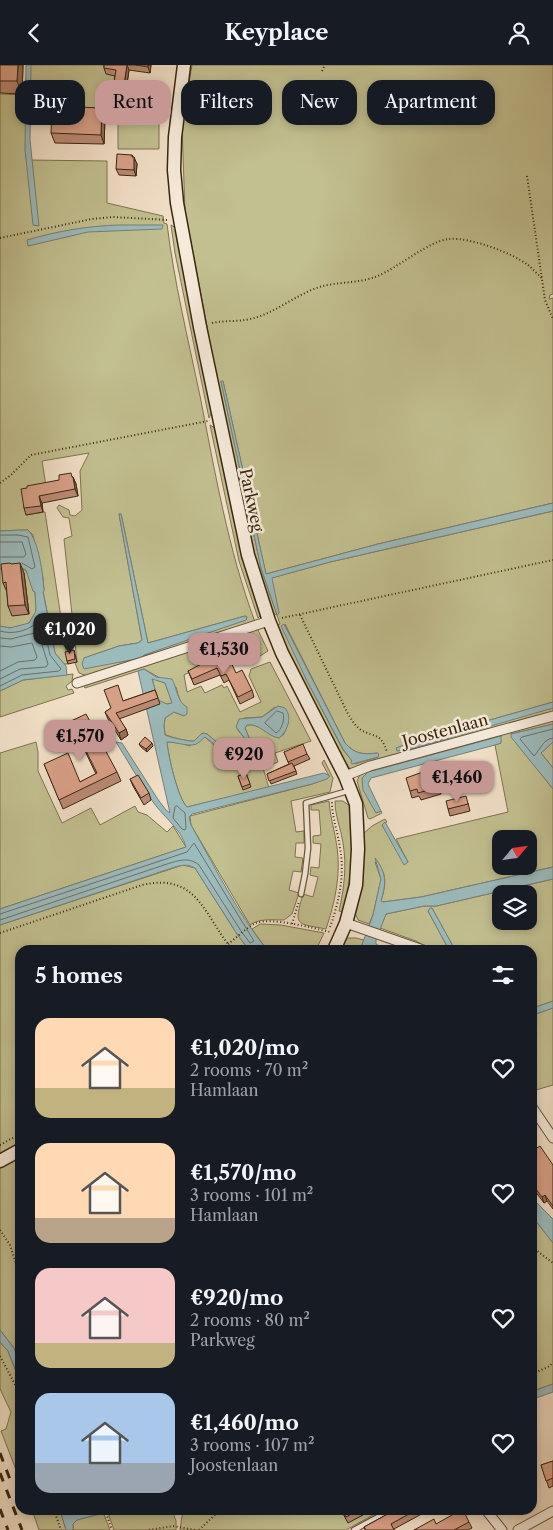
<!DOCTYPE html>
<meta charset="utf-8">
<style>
body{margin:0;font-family:"Libre Caslon Text",serif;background:#242831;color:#f1f3f6;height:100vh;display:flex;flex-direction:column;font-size:19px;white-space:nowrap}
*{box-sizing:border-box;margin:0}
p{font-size:16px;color:#9ea1a6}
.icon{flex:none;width:28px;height:28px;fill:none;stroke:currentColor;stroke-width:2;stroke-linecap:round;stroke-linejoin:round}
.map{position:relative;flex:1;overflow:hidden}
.details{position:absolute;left:15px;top:880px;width:522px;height:570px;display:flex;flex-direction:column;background:#171b24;border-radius:15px;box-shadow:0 2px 8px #0003}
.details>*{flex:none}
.top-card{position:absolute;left:15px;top:15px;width:524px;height:45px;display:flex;gap:10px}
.needle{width:32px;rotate:61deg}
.controls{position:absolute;left:492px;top:765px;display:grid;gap:10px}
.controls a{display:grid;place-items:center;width:45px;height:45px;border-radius:10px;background:#171b24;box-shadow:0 2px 8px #0003;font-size:25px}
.price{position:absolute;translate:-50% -42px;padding:0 11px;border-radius:10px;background:#c59692;color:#111;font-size:16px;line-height:32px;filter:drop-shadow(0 1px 2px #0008)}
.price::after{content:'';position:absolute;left:50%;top:30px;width:15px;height:11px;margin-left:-8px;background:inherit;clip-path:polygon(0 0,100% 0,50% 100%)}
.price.current{background:#222;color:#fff}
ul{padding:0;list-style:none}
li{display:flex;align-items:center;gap:15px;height:125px;padding:0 20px}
li span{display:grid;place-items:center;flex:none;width:140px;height:100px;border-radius:15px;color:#555}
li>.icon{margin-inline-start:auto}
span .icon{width:60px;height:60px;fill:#fffc;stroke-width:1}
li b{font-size:21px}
h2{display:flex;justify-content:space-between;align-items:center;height:60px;padding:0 20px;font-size:21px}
.chip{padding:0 18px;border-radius:15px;background:#171b24;box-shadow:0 2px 8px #0003;font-size:18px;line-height:45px}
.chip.current{background:#c59692;color:#111}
header{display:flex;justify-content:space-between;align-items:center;height:65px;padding:0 20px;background:#171b24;font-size:22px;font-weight:700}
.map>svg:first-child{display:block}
</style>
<header><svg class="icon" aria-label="back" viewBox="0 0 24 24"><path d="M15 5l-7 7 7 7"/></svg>Keyplace<svg class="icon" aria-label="person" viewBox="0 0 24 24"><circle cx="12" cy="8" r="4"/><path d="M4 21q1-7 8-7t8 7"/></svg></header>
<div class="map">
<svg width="553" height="1465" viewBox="0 0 553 1465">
<rect width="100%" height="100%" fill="#f1dfc7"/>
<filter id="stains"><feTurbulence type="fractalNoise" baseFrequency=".004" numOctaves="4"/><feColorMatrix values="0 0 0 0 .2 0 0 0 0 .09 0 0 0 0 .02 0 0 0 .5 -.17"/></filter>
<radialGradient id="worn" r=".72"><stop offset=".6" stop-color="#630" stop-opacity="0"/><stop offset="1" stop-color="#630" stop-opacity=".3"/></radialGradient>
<g fill="#c2bf90" stroke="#7e7350" fill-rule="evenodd">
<path d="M27 0H116L112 34 159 36V84H118V53L32 49 33 31 25 30 28 95 107 96V138L163 151 164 158 167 159C174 216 188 274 200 331 215 407 228 484 255 557L87 611 79 608 75 598 77 597 64 474 72 471 69 453 63 452 57 443 59 440 69 445 70 450 75 451 82 445 80 406 89 388 42 396 46 421 26 450 45 447 68 599H64L55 588 43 526 44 525 43 513 33 470 28 465 0 466V29L25 30ZM119 449H121L148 578 245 551 247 552 246 555 169 580 134 595 111 598 84 593 119 581 138 578 142 575Z"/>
<path d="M192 0H553V229L550 230 549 234 553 233V438L378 479 266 509 223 316 221 317 261 503 277 550 279 548 271 513 330 497 553 446V637L406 679 396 684 553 643V648L353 704 349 703 342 692 303 620 276 561 280 559 277 550 271 547 259 512 230 382 185 146 182 62ZM285 559 345 678C355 689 363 690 377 688L378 692 355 699 343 685 306 614Z"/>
<polygon points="171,160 176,163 212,347 209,353 175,188"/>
<polygon points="210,360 215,363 261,550 258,553 239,496"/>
<path d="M2 503C26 503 28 501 33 526L35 527C35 533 37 540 36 546 34 562 12 565 0 561V504Z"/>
<path d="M257 563 268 586 260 591 252 578 223 590 184 610 187 627 201 621 205 628 222 620 224 623 227 621 240 647 261 637 249 611 251 604 270 597 311 676 275 688 278 697 263 703 269 723 187 742C178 734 168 690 167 677L181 678 189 681 205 672 217 683 220 680 207 669 203 668C199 670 197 674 194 676 191 677 168 672 165 669L164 661 165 653 174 647 184 651C183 640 178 632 176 622L144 604 85 623 84 621ZM275 642 288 658 284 669 279 673C267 670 260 658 247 660L245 663 250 675 239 692 229 693 221 686 224 683C230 690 233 692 242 687L246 675 237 664 244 653 262 652Z"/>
<polygon points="73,609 72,616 66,621 68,625 72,624 74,628 0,652 0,626 23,615"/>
<polygon points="152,613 165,618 173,638 167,639 158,636"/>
<path d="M553 653V659L511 669 512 672 553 724V802L421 832 383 837 381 836C385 822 389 808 375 797L381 814 373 850 369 859 358 855 355 848 364 785V768L372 761 385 754 387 757 384 758 382 760 408 797 396 774 508 747 495 680 501 678 364 711 379 747 381 746 382 748 370 754 368 753 357 716 361 707ZM501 774H529V801H501Z"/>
<polygon points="36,677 38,687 38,706 62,758 91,743 100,760 135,741 138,747 147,750 167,767 173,761 186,782 0,844 0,688"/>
<polygon points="553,677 553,703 541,688"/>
<path d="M324 695 333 713 330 727 291 736 296 767 304 766V778H296L295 792 303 793 301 807 293 806 289 825 299 828 292 849 284 855C272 855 260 853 250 860L191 760 190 751 312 719 328 713 329 711 322 698Z"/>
<path d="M329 736C330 753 335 766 337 782 341 810 335 837 326 864 295 858 294 861 303 829L313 832 318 812 310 810 311 802 319 803 321 779 313 778V771L321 770 319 745H311V740Z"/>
<path d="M335 736H343L350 741C354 777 352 812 343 847L339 846C344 824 347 801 343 778 341 764 335 751 335 736Z"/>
<polygon points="183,800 195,803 237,869 249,885 20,885 20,1299 14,1283 0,1265 0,860"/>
<path d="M553 814V936L533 943 532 885H455L432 843 428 846 449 885H431L416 876 380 863 386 849 424 841H436ZM501 829H529V856H501Z"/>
<polygon points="260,859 281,860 324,868 316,885 267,885 252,864"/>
<polygon points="347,873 356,873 364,875 360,885 341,885"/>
<polygon points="553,943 553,1020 536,1025 532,1018 532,950"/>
<polygon points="535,1155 553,1178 553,1319 533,1326 532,1156"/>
<polygon points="0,1277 8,1286 17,1309 20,1312 20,1415 1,1366 6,1364 11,1347 0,1324"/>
<polygon points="32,1445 60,1445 66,1465 39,1465"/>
<polygon points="98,1445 110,1445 111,1447 172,1445 176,1456 176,1465 114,1465 107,1445 101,1447 103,1447 110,1465 73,1465 73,1459 77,1455 100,1447"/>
<polygon points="185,1445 382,1445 346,1465 180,1465 182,1451"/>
</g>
<g fill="#9cbbbd" stroke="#758078" fill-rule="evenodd">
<polygon points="26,0 31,0 30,75 39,161 33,160 25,85"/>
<path d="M119 160H163L162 164 88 167 28 181 27 175C57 166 88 161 119 160Z"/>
<polygon points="221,316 223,316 266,509 378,479 553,438 553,446 330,497 272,513 279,548 277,550 261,503"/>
<polygon points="119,449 121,449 148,578 245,551 247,552 246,555 144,590 141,593 84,604 82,599 84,593 119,581 138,578 142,575"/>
<path d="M19 465H28C39 476 43 510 44 526L43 527 55 588 66 601 67 610 23 615 0 626V561L10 563 29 558 36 546 35 527 33 526 26 505 22 503 0 504V466Z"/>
<path d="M284 559 345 678C355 689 363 690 377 688L379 689 378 692 352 699 351 697 352 696 343 684 306 614 281 561Z"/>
<path d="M144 604 156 612 172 614C177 623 177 637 187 642V649L184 651 174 647 165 653 164 661 165 670C168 672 191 677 194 676 197 674 199 670 203 668L207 669 220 680 217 683 213 678 205 672C202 674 201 676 198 678 192 683 176 677 167 677 168 690 178 734 187 742L324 708 330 711 327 714 312 719 192 749 189 752 191 760C215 802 237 847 267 885H249L237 869 195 803C185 797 176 802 166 805L0 860V844L186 782C181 763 161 750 151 734 139 716 128 696 116 677L122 678 159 736 166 745 170 748 138 606ZM152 614 165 618 172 638 167 639 158 635Z"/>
<polygon points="553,637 553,643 411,684 397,686 396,683 406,679"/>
<path d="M278 641 285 643C293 652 287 667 279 673 266 671 260 658 247 660L245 663 250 675C247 693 234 699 220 687L224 683C235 697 243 690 246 675L236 662 239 654 262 652Z"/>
<polygon points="553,659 553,677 541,688 553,703 553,724 511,672 511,669"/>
<polygon points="501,671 501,678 495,680 371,713 368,719 381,746 376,748 363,725 362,713 368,707"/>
<polygon points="385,757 408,797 404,800 382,760"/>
<path d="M375 793C387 808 386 819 381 836L383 837 421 832 553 802V814L436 841H424L386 849 376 875V879L387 885 372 881 370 885H360L373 850 381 814Z"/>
<polygon points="430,843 432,843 455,885 449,885 428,846"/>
<polygon points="553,936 553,943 533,950 533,943"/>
<polygon points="533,1134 553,1154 553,1178 535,1155 533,1156"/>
<polygon points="0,1265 14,1283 20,1299 20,1312 17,1309 8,1286 0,1277"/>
<polygon points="553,1319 553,1327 533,1334 533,1326"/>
<polygon points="60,1445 67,1445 70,1449 72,1449 98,1445 100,1449 77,1455 73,1459 73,1465 66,1465"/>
</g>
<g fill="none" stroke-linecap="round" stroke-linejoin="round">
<g stroke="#6b7166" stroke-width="1">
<polyline points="0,470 18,470 28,472 35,502 32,504 22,498"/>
<polyline points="0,477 22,477 26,489 24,492 0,492"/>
<path d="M0 566C13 570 30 566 39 555L42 554 50 590 61 604 59 606 22 610 0 621"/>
<polyline points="0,573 11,574 38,567 48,599 46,602 20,604 0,614"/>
<polyline points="0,581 11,582 32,578 37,592 35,595 18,597 0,606"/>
<path d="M277 646 283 648C285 654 282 665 276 668L265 658Z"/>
<path d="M553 664 522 672 520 674 534 691C540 685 543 674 553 673"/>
<polygon points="177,741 185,748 186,763 185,765 182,764 173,753 175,742"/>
<path d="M0 849 187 787 194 778 254 876 250 878 241 866 199 800C188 791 177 796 164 800L0 855"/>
</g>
<g stroke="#68553e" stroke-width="7">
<g id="lane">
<polyline points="301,829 305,809 308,783 306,738 348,726"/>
<polyline points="354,1465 391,1445"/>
</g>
</g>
<g stroke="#68553e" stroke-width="11">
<g id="street">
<polyline points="77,618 269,556"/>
<polyline points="345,711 370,701 553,651"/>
<polyline points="346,858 423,885"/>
<polyline points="532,1042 553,1073"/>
<polyline points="486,1445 502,1465"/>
<polyline points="518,1465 553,1446"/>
</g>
</g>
<g stroke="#3a2710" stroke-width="15">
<g id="secondary">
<polyline points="184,0 175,72 174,105 177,138 200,262 248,490 269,556 282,588 345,711 356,739 358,784 356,820 346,858 334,885"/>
<polyline points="0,1096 20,1085"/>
</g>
</g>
<g stroke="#3a2710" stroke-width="2" stroke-dasharray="1 2.5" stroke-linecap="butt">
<polyline points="322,6 325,0"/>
<polyline points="527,111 545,235 553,254"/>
<polyline points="0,173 92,154 113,152 168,155"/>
<path d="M212 258C225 255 237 257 250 254 275 249 299 227 323 221 339 217 359 218 375 212 397 204 428 176 449 174 470 172 512 188 528 200 533 204 537 209 542 213"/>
<polyline points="0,418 11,410 31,390 208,356"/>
<path d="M300 550 348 649C352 655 355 661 361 665 376 673 381 668 387 687"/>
<polyline points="282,553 553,495"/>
<polyline points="292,859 299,836"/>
<path d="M330 862C339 837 345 810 340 783 338 767 332 753 332 737"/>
<path d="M0 868 142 820C199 807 204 852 233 885"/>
<path d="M228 879C236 873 246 863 256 858 272 852 313 863 330 867"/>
<polyline points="0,1080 20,1069"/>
<polyline points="0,1165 10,1180 20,1211"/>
<polyline points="532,1182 553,1198"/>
<polyline points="0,1291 20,1329"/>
<polyline points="532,1309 550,1301 553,1297"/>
<polyline points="54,1445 61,1465"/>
<polyline points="105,1445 112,1465"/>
<polyline points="149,1465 173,1461 195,1465"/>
<polyline points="199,1465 220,1445"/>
</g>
<use href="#lane" stroke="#f6eadb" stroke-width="4.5"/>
<use href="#street" stroke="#f6eadb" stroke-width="9"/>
<use href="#secondary" stroke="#f6eadb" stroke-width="12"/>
<g stroke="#3a2710" stroke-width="3" stroke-dasharray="9 9" stroke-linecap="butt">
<polyline points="0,1388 11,1417"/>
<polyline points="0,1408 22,1465"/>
<polyline points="0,1444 8,1465"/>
</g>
</g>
<g fill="#bb8a75" stroke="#3a2710">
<polygon points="0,0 23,0 22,29 0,28"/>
<polygon points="104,0 151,0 150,8 129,5 126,26 116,24 114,18 115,11 106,9 104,3"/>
<polygon points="102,43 105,53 104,79 55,78 51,68"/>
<polygon points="132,90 137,99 136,111 119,110 116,104"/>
<polygon points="73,412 76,419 78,431 42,438 43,447 26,450 24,443 27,423"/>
<polygon points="11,499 24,508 29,549 12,551 8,541 7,527 3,518"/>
<polygon points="74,585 77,597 68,599 67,596"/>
<polygon points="216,599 236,608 252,625 254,632 240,639 229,615 224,618 220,610 194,620 188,606"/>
<polygon points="155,625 160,639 119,654 126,664 128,670 121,675 108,654 105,647 123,636"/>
<polygon points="71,656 117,707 121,716 63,744 44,699 80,717 96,709 75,665"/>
<polygon points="139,679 153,681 147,687 141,682"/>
<polygon points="284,687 307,689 310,694 294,701 297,709 271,719 267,709 289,699"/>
<polygon points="246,708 251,722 243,725 238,711"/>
<polygon points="436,710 441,729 421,735 419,731 412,733 410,726"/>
<polygon points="130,714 149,728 151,735 144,740 133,721"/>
<polygon points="468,738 470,746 450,751 448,744"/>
<polygon points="532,1086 553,1100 553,1144 547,1136 544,1138 532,1122"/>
<polygon points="553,1396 553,1421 549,1423 541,1400"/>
<polygon points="341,1445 361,1445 363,1450 348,1458"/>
<polygon points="395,1445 429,1445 394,1464 394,1465 365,1465 364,1462"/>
<polygon points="469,1457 472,1463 468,1465 414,1465 436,1459"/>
</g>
<g fill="#98705f" stroke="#3a2710">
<polygon points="18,0 23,0 22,29 17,16"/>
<polygon points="127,0 129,5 126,26 124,20"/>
<polygon points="148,0 151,0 150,8 148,2"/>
<polygon points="102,43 105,53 104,79 101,70"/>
<polygon points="132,90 134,96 134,92 137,99 136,111 134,105"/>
<polygon points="73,412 76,419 78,431 75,424"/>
<polygon points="39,431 42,438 43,447 41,441"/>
<polygon points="20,498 24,508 29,549 25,540"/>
<polygon points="126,664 128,670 121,675 119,668"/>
<polygon points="152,678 153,681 147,687 146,684"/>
<polygon points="545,1130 547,1136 544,1138 542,1132"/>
</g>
<g fill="#d9a088" stroke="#3a2710">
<polygon points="0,0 18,0 17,16 0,16"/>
<polygon points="104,0 127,0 124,20 114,18 116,5 104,3"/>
<polygon points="136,0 148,0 148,2"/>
<polygon points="52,41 102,43 101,70 51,68"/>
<polygon points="117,89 132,90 132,92 134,92 134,105 116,104"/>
<polygon points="71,408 72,412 73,412 75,424 39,431 41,441 24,443 21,424 27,423 27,421 59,415 59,410"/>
<polygon points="10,498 11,499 20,498 25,540 8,541 6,517 3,518 1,499"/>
<polygon points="74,585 75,594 67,596 65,587"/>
<polygon points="213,593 216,599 229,593 236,608 242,605 252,625 238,632 226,609 221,611 217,603 192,614 188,606"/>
<polygon points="118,620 123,636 155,625 158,633 116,648 126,664 119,668 105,647 111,643 104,625"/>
<polygon points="86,649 117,707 59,735 44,699 68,688 80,717 97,708 71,656"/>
<polygon points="145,672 152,678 146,684 139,679"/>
<polygon points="303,679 307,689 288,697 284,687"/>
<polygon points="292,698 296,706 269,716 267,709"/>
<polygon points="434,703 439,722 418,728 417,724 410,726 406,713"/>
<polygon points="246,708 250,719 242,722 238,711"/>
<polygon points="138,710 149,728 141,733 130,714"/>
<polygon points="466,731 468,739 448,744 446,736"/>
<polygon points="540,1081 553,1100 553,1141 545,1130 542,1132 532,1119 532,1086"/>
<polygon points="553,1396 553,1413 546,1416 541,1400"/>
<polygon points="342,1445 358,1445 346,1452"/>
<polygon points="395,1445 416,1445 391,1459 394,1465 366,1465 364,1462"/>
<polygon points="461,1445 463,1445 469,1457 454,1465 414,1465 434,1454 436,1459"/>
</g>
<g text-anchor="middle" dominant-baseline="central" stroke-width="5" stroke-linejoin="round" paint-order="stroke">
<g font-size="16" fill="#3a2710" stroke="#f6eadb">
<text transform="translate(252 435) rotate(78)">Parkweg</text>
<text transform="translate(445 665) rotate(-15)">Joostenlaan</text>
</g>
</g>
<rect width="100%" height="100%" filter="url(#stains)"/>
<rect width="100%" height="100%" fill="url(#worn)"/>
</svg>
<div class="controls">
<a><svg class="needle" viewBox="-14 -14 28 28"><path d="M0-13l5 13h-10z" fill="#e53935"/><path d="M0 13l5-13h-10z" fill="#9ea1a6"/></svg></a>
<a><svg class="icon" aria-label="layers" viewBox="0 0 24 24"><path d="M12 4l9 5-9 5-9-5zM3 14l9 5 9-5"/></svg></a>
</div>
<b class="price current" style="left:70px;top:590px">€1,020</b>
<b class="price" style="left:224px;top:610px">€1,530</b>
<b class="price" style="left:80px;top:697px">€1,570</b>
<b class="price" style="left:244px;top:715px">€920</b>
<b class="price" style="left:457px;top:738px">€1,460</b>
<div class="top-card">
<a class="chip">Buy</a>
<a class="chip current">Rent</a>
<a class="chip">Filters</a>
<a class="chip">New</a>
<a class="chip">Apartment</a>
</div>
<section class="details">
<h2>5 homes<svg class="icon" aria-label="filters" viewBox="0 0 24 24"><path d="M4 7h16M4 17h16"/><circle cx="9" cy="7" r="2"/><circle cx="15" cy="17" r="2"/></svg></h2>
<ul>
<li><span style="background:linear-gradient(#ffd9b3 70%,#c2b280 0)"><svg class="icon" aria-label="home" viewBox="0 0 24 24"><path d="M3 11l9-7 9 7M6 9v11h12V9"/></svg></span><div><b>€1,020/mo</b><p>2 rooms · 70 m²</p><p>Hamlaan</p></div><svg class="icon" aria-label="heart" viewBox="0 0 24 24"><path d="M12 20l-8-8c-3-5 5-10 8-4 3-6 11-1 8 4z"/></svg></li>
<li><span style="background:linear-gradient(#ffd9b3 75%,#b9a48a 0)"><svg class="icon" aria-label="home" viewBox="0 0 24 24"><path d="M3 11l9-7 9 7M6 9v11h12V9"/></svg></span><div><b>€1,570/mo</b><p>3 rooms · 101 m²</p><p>Hamlaan</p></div><svg class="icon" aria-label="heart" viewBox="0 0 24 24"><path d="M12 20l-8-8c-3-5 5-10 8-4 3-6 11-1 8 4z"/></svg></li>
<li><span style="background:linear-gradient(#f6c9c9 75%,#c2b280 0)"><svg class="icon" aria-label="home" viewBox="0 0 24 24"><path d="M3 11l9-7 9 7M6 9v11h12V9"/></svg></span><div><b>€920/mo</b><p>2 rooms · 80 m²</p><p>Parkweg</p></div><svg class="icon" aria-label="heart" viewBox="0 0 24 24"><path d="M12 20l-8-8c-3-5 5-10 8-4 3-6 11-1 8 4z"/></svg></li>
<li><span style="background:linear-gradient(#a9c7e8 70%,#9aa5b1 0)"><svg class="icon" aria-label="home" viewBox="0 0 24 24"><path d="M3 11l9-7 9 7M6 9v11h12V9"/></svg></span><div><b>€1,460/mo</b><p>3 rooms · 107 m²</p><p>Joostenlaan</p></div><svg class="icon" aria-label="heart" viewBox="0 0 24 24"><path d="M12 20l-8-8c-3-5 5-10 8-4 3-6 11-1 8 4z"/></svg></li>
</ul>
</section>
</div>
